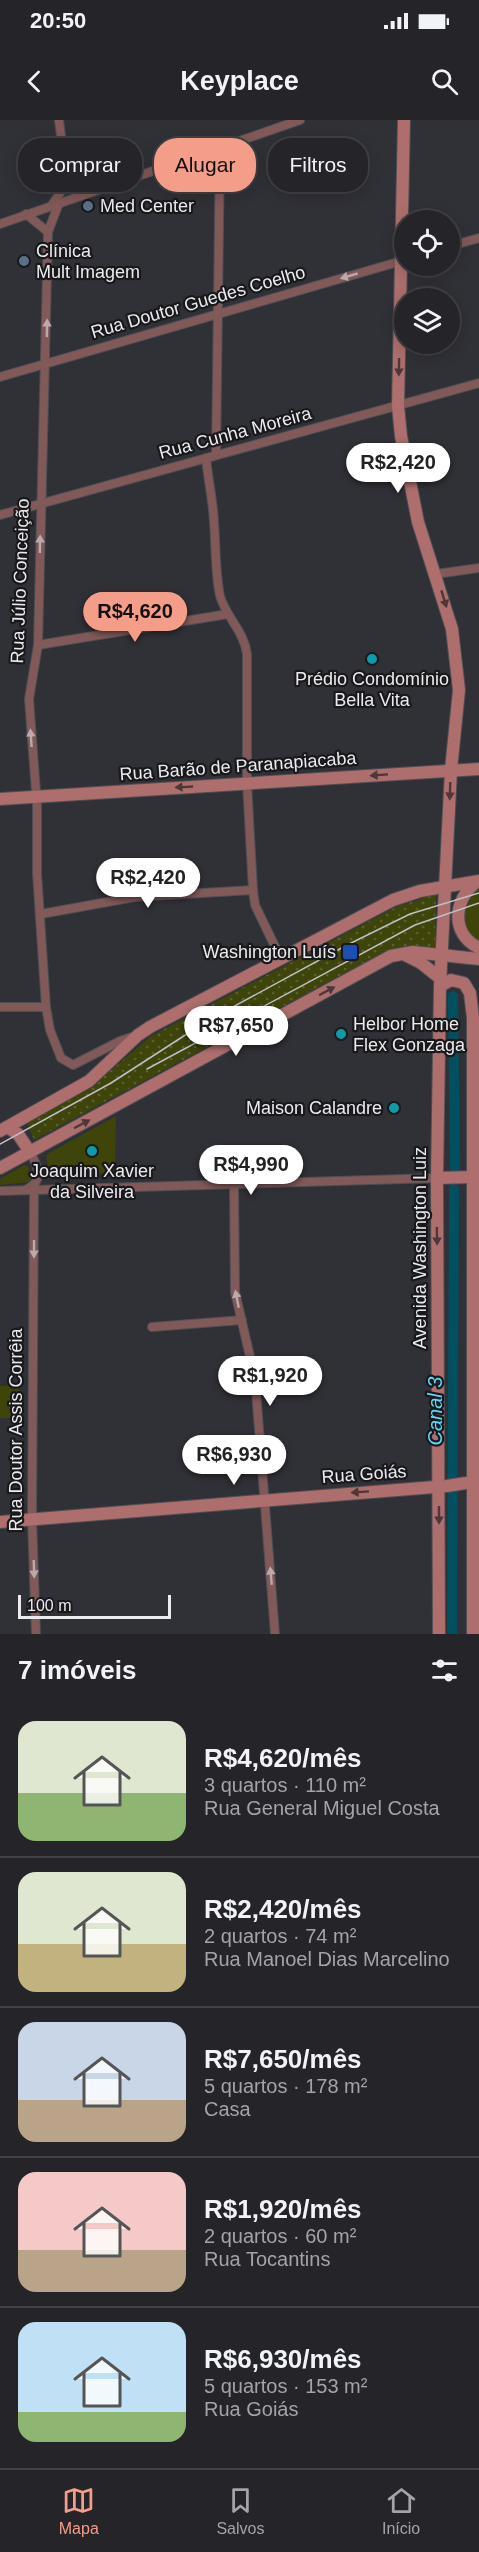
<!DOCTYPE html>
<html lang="pt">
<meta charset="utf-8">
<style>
body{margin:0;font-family:Arial,sans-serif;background:#303035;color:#f1f3f6;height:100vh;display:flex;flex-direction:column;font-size:22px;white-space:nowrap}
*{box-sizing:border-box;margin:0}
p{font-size:20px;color:#a3a4a8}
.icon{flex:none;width:33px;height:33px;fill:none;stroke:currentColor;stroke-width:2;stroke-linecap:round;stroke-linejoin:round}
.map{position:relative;height:1514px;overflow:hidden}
.panel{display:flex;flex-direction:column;background:#242429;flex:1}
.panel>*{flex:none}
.banner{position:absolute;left:18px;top:18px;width:444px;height:54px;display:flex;gap:12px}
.buttons{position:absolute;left:394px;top:90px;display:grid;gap:12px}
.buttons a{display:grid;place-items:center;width:66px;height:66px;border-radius:50%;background:#242429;box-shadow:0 3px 15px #0003,0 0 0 2px #414146;font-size:30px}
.scale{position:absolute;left:18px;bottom:15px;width:153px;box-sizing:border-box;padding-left:6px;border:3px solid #eaeaef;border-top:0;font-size:16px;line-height:21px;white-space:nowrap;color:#eaeaef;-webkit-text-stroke:4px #19191c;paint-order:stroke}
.price{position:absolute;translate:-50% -51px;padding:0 14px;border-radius:21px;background:#fff;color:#222;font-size:20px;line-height:39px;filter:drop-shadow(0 2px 3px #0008)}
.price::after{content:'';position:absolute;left:50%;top:36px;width:18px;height:14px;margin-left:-9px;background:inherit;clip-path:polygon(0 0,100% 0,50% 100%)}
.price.selected{background:#f49e89;color:#111}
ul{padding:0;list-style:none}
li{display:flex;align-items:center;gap:18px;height:150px;padding:0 18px}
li+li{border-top:2px solid #414146}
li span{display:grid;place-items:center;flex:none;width:168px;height:120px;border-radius:18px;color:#555}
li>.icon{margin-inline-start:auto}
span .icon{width:72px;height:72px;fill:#fffc;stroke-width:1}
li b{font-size:26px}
h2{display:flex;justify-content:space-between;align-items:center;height:72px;padding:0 18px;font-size:26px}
.tag{padding:0 21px;border-radius:24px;background:#242429;box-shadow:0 3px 15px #0003,0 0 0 2px #414146;font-size:21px;line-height:54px}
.tag.selected{background:#f49e89;color:#111}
.status{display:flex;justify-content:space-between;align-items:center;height:42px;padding:0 30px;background:#242429;direction:ltr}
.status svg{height:16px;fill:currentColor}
header{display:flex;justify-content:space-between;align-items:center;height:78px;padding:0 18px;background:#242429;font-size:27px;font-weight:800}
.menu{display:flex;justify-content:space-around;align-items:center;height:84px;border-top:2px solid #414146;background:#242429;font-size:16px;color:#a3a4a8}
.menu a{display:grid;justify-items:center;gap:3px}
.menu .selected{color:#f49e89}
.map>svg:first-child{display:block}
</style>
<div class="status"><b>20:50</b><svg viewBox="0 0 49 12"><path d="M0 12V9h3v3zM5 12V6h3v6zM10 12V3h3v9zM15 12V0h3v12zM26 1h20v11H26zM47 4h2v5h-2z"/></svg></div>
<header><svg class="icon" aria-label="back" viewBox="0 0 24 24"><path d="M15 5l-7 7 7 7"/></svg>Keyplace<svg class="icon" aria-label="search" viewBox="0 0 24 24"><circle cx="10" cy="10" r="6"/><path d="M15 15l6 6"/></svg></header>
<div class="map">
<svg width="479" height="1514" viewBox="0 0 479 1514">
<defs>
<pattern id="grass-dots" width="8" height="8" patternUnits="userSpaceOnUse" patternTransform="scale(1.5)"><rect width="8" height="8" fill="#3e440a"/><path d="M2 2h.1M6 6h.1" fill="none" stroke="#5a5f2e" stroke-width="1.8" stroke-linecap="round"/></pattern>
</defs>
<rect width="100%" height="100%" fill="#303037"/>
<polygon fill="url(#grass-dots)" points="436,774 435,828 407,826 384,832 34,1020 27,1003 90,968 151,916 396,787"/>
<g fill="#3e440a">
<polygon points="479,768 479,824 463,804 465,783"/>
<polygon points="116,996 115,1053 56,1054 48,1047 46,1036 49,1033"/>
<polygon points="24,1045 28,1046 31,1058 30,1062 0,1065 0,1059"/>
<polygon points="0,1266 19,1266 18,1298 0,1298"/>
</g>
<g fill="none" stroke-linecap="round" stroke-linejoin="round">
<g stroke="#005060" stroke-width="10">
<polyline points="453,876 455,1048"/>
<polyline points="452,1514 454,1069"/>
</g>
<g stroke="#4e4e54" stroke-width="10">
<g id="minor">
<polyline points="67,63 91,72"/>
<polyline points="59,83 48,112 38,525 29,579 37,685 37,753 46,887 50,910 61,938 73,945 120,921 135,916"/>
<polyline points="51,86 67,63 59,0"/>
<polyline points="26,94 48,112"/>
<polyline points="0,104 300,0"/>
<polyline points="450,126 479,118"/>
<polyline points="0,257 405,140"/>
<polyline points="216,335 220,28"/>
<path d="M206 338C208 359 213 381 214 402 216 427 215 451 220 476 226 497 244 511 247 534V663L253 770 255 785 281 839"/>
<polyline points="0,395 479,263"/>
<polyline points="436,454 479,448"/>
<polyline points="38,525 228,494"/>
<polyline points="41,794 135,777 253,770"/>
<polyline points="0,887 46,887"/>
<polyline points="234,1063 235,1172 255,1258 275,1514"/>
<path d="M27 1069C44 1061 38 1046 30 1032"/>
<polyline points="34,1070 32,1399 36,1514"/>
<polyline points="0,1071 437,1058"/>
<polyline points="152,1207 242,1200"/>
</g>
</g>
<g stroke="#4e4e54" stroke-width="14">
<g id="secondary">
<polyline points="404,0 398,286 401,316 418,402 452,509 459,570 451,650 440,866 437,1058 439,1514"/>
<polyline points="0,679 479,649"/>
<path d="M475 763C453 782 451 814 479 828"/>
<polyline points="405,835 421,843 440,858"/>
<polyline points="440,866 451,860 464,863 470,873 473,898 473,1514"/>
<polyline points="7,1007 18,1014 30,1032"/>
<polyline points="0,1011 89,961 138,915 150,907 393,780 420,771 479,761"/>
<polyline points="0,1048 391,836 413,832 479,839"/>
<polyline points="437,1058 473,1057"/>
<polyline points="0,1402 447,1366 479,1361"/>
</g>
</g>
<use href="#minor" stroke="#815958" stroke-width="8"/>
<use href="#secondary" stroke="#ad6e6d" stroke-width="12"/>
<g stroke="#bfbfc5" stroke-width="1.5">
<polyline points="147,949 415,805 479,783"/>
<polyline points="0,1024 111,963 207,901 347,825 410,794 479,773"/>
</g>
</g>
<defs><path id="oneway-solid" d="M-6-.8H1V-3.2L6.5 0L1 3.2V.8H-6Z" transform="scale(1.5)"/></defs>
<g fill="#bba9ab">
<use href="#oneway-solid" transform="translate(349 156) rotate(164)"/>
<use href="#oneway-solid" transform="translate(47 208) rotate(-89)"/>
<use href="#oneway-solid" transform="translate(40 424) rotate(-89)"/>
<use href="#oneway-solid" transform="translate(31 618) rotate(-94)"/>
<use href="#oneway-solid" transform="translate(34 1129) rotate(90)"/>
<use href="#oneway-solid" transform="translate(237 1179) rotate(-101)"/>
<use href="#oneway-solid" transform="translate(34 1449) rotate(88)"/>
<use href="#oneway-solid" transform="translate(271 1456) rotate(-95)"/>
</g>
<g fill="#4d3738">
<use href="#oneway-solid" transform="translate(399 247) rotate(91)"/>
<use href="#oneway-solid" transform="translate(444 479) rotate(73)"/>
<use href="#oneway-solid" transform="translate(379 655) rotate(176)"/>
<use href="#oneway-solid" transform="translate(184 667) rotate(177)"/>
<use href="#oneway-solid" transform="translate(450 671) rotate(92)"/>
<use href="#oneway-solid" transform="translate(327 871) rotate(-28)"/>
<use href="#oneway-solid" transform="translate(82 1004) rotate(-28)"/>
<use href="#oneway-solid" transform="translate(437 1116) rotate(89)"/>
<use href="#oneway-solid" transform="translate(360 1372) rotate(176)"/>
<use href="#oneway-solid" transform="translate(439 1395) rotate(90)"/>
</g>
<g fill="#5c6f8a" stroke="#19191c" stroke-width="2">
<circle cx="88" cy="86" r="6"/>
<circle cx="24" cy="141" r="6"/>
</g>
<g fill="#0f9aa8" stroke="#19191c" stroke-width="2">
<circle cx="372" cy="539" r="6"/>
<circle cx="341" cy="914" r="6"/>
<circle cx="394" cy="988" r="6"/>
<circle cx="92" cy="1031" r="6"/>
</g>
<rect fill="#1a4fb4" stroke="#19191c" stroke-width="2" x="342" y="824" width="16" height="16" rx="3"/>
<g text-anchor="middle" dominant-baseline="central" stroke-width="4.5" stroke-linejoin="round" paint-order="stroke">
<g font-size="18" fill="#eaeaef" stroke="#19191c" text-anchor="start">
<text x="100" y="86">Med Center</text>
<text x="36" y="131">Clínica<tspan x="36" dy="21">Mult Imagem</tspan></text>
<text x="372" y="559" text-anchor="middle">Prédio Condomínio<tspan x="372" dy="21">Bella Vita</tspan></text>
<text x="336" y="832" text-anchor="end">Washington Luís</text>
<text x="353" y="904">Helbor Home<tspan x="353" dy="21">Flex Gonzaga</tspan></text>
<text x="382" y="988" text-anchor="end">Maison Calandre</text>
<text x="92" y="1051" text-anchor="middle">Joaquim Xavier<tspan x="92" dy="21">da Silveira</tspan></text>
</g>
<g font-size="18" fill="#eaeaef" stroke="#19191c">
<text transform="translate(198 182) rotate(-16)">Rua Doutor Guedes Coelho</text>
<text transform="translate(235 313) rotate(-15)">Rua Cunha Moreira</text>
<text transform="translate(20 461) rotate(-88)">Rua Júlio Conceição</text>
<text transform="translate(238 646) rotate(-4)">Rua Barão de Paranapiacaba</text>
<text transform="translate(420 1128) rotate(-90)">Avenida Washington Luiz</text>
<text transform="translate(16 1310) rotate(-90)">Rua Doutor Assis Corrêia</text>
<text transform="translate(364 1354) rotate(-4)">Rua Goiás</text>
</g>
<g font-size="20" font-style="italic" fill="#5adafa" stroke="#19191c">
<text transform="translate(435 1291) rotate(-90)">Canal 3</text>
</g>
</g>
</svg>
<div class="buttons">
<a><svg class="icon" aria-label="locate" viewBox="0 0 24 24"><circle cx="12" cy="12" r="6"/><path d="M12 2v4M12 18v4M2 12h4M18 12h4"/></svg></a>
<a><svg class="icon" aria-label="layers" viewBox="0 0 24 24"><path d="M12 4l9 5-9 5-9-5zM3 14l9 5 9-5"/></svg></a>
</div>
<div class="scale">100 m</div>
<b class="price" style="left:398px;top:374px">R$2,420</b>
<b class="price selected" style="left:135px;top:523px">R$4,620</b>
<b class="price" style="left:148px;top:789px">R$2,420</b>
<b class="price" style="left:236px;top:937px">R$7,650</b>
<b class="price" style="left:251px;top:1076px">R$4,990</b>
<b class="price" style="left:270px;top:1287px">R$1,920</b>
<b class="price" style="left:234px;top:1366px">R$6,930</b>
<div class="banner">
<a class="tag">Comprar</a>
<a class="tag selected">Alugar</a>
<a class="tag">Filtros</a>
</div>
</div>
<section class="panel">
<h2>7 imóveis<svg class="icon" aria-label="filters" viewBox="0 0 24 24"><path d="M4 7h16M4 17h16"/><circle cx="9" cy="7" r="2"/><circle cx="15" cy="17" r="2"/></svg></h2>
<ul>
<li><span style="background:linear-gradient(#dfe7d0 60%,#8fb573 0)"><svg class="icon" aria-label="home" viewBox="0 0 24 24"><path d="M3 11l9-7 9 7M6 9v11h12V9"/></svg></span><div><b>R$4,620/mês</b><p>3 quartos · 110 m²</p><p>Rua General Miguel Costa</p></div></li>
<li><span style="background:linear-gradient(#dfe7d0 60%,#c2b280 0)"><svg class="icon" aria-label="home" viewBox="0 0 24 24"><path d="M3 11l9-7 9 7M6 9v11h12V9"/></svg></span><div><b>R$2,420/mês</b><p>2 quartos · 74 m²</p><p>Rua Manoel Dias Marcelino</p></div></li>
<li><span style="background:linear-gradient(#c9d6e8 65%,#b9a48a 0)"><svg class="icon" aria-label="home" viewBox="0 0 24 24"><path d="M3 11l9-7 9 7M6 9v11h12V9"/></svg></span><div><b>R$7,650/mês</b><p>5 quartos · 178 m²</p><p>Casa</p></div></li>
<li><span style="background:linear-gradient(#f6c9c9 65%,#b9a48a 0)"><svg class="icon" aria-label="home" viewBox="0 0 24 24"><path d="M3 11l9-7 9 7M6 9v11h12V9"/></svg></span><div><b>R$1,920/mês</b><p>2 quartos · 60 m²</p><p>Rua Tocantins</p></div></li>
<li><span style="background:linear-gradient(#bfe0f5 75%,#8fb573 0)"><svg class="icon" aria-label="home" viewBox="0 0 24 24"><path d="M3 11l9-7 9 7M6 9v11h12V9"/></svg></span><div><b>R$6,930/mês</b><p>5 quartos · 153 m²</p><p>Rua Goiás</p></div></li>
</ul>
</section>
<nav class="menu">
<a class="selected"><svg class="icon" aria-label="map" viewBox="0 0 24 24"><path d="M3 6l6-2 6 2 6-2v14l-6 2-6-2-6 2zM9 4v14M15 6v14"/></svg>Mapa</a>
<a><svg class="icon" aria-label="saved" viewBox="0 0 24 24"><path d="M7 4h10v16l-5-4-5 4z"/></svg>Salvos</a>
<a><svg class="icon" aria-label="home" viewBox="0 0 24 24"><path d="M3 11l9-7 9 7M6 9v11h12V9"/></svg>Início</a>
</nav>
